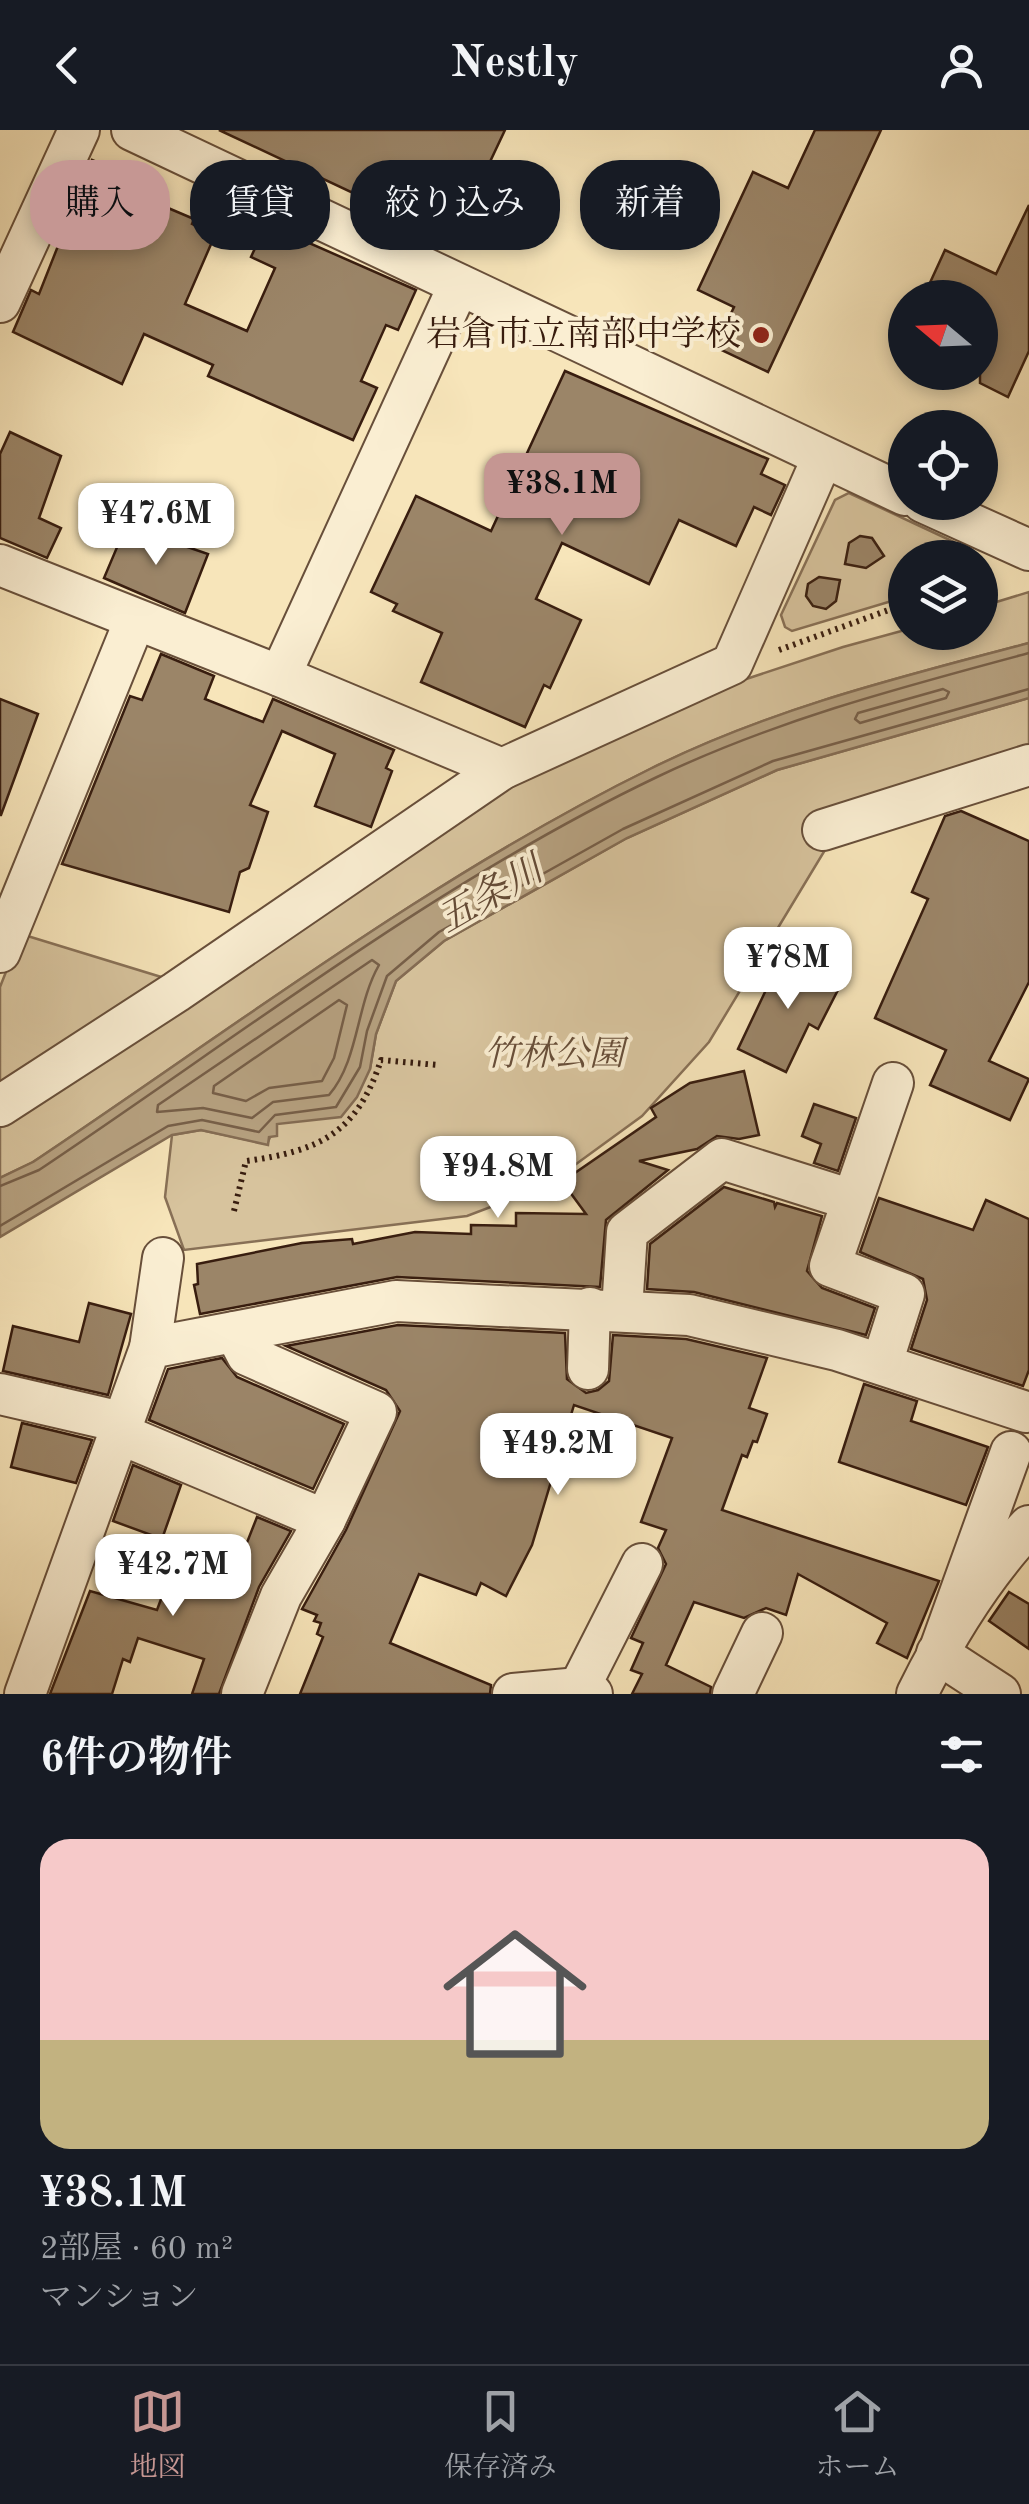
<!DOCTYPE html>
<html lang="ja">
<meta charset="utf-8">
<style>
body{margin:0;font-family:"Old Standard TT","Noto Serif JP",serif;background:#242831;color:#f1f3f6;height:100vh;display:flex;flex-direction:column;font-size:38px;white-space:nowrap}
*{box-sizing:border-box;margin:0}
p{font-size:32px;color:#9ea1a6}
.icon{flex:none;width:55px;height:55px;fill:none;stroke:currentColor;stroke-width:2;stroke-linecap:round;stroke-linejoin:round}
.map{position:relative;height:1564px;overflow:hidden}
.drawer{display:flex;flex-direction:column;background:#171b24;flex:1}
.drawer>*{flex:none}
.top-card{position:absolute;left:30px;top:30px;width:970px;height:90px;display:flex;gap:20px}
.needle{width:65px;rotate:289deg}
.buttons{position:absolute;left:888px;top:150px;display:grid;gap:20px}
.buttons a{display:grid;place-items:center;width:110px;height:110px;border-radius:50%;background:#171b24;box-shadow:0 5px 15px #0003;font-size:50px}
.price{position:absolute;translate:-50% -85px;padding:0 22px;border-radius:20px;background:#fff;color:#222;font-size:32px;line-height:65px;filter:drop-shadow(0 2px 5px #0008)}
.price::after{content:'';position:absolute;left:50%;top:60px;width:30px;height:22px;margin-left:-15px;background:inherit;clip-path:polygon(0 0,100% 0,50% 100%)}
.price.selected{background:#c59692;color:#111}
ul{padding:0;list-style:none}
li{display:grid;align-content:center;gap:20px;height:530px;padding:0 40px}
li+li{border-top:2px solid #363941}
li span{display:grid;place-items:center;height:310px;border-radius:30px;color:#555}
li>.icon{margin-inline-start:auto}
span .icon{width:180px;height:180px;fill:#fffc;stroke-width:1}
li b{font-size:42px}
h2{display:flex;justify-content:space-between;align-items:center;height:120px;padding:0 40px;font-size:42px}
.chip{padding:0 35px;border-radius:40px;background:#171b24;box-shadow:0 5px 15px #0003;font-size:35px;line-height:90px}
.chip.selected{background:#c59692;color:#111}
header{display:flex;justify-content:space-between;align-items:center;height:130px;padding:0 40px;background:#171b24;font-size:45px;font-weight:700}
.tab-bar{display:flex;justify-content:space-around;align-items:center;height:140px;border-top:2px solid #363941;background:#171b24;font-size:28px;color:#9ea1a6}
.tab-bar a{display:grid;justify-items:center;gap:5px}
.tab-bar .selected{color:#c59692}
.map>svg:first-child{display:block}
</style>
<header><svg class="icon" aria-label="back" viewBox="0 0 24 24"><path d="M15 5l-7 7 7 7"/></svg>Nestly<svg class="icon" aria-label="person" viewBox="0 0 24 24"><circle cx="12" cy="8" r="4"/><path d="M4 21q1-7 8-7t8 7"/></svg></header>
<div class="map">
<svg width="1029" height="1564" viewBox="0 0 1029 1564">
<rect width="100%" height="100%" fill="#f7e5ba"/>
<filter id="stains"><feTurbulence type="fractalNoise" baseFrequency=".002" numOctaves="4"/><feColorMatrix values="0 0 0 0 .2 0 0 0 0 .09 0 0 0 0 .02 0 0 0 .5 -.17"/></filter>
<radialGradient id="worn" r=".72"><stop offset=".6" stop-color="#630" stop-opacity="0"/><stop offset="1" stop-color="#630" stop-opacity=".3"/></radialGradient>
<g fill="#d7c39d" stroke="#887056" stroke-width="2.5">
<polygon points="849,363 954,412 948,427 905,428 905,467 792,501 785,497 781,485 835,370"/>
<path d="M1029 462V513C900 547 770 579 650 639 431 747 235 897 33 1032L0 1048V990L527 640 707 562 843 517 905 500 980 502V477Z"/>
<polygon points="1029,568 1029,620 831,710 709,912 642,986 546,1056 467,1086 184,1120 165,1067 172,1005 201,1000 267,1014 276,994 370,939 376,904 396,851 444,811 627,708 777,640"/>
<polygon points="21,804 171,850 0,961 0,857"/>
</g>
<path fill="#b6a180" stroke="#846c53" stroke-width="2.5" d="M1029 513V568L777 640 627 708 444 811 396 851 376 904 370 939 357 967 341 987 277 994V1006L269 1007 268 1015 201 1000 172 1005 0 1107V1048L33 1032C235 897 431 747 650 639 770 579 900 547 1029 513Z"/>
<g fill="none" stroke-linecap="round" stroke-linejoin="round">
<g stroke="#775f48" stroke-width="2.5">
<polygon points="943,559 949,562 946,568 860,593 855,589 858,583"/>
<path d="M372 830 379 835C356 875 359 930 329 965L273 972 252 988 203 978 157 982 158 975Z"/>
<polygon points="339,870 347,875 334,928 322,951 269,958 246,971 213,963 214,956"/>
<path d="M0 1056 39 1040C241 905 437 752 657 647 776 590 902 557 1029 523"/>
<polyline points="0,1096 168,996 202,990 259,1002 275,985 336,977 360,937 367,901 387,846 439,802 623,699 773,631 1029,559"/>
</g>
</g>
<g fill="#9b8568" stroke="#381d0f" stroke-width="2.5">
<polygon points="219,0 505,0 453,110"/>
<polygon points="815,0 881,0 768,242 715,217 734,177 698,160 753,42 788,58"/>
<polygon points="92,30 120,42 114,55 194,89 192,94 215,105 185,174 247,201 275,138 251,127 266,94 416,160 398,200 386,195 361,251 377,258 353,310 208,246 213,235 144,204 122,254 13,202 31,160 39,164"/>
<polygon points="1029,75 1029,221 1008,267 980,253 980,168 923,168 945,120 996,144"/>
<polygon points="565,241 768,329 761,344 785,355 771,385 754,377 736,416 679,390 649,454 562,413 536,469 581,490 550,558 544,555 525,597 421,552 442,503 393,481 397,474 371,462 416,366 491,401"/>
<polygon points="10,302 61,326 39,388 61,398 47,428 0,408 0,324"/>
<polygon points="126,396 208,424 185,483 104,448"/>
<polygon points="860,406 872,408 884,426 866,438 845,434 849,413"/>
<polygon points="819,447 840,450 836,471 826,479 813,476 806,466 808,454"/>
<polygon points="161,524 214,546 205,569 263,592 273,569 394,620 386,638 392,641 371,697 315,676 335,624 282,601 250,675 268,682 249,738 240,742 229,782 62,734 130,566 142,570"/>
<polygon points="0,569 38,584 1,685 0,685"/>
<polygon points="961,681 1029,711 1029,852 989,931 1029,949 1010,990 930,955 946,920 875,888 928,769 912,762 945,686"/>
<polygon points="783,824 842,852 818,899 809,894 786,942 738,919"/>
<polygon points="744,941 759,1005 739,1009 717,1006 697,1019 639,1031 668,1040 606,1090 600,1157 397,1147 200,1184 194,1155 198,1154 197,1134 302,1113 352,1109 353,1114 415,1102 471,1104 471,1095 516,1096 516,1083 586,1084 564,1054 572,1045 656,987 651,978 690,953"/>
<polygon points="814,974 856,988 838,1041 814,1033 821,1014 802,1006"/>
<polygon points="724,1057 774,1072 775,1077 777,1073 822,1086 807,1141 822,1158 875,1178 866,1205 694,1162 647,1159 650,1114"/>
<polygon points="879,1068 973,1100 986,1070 1029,1089 1029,1240 1023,1256 911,1219 927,1170 923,1149 860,1122"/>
<polygon points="89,1173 131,1184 108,1265 3,1241 13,1196 79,1212"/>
<polygon points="398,1195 565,1203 567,1249 586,1263 598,1260 609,1251 613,1205 686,1209 767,1228 749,1278 767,1284 757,1312 753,1311 747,1327 742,1325 722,1380 939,1451 907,1528 877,1513 887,1493 798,1444 786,1485 766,1478 744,1488 694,1472 666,1535 711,1557 710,1564 632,1564 642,1544 631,1540 643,1513 631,1508 666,1434 658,1418 666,1400 641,1392 672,1308 574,1275 532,1415 506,1466 481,1453 476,1465 419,1444 390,1513 491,1555 490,1564 300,1564 323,1507 317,1504 321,1493 314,1491 317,1485 302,1479 346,1400 400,1281 386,1260 286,1216"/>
<polygon points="222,1228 237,1247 344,1294 313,1359 149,1290 168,1239"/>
<polygon points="864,1254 917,1271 911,1291 988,1317 966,1375 839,1332"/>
<polygon points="22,1293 92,1310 76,1353 11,1337"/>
<polygon points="133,1335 181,1355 162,1409 113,1391"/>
<polygon points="257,1387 291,1401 259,1457 219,1564 192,1564 204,1529 138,1508 130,1532 123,1529 112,1564 50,1564 90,1461 157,1480 180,1418 237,1438"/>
<polygon points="1009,1462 1029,1474 1029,1519 989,1491"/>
</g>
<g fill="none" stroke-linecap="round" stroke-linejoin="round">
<g stroke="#684f3a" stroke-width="44">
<g id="minor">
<polyline points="132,0 905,365"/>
<polyline points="0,172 79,0"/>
<polyline points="923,372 1029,420"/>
<polyline points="0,435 280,546 459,155"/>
<polyline points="280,546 502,639"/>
<polyline points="823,700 1029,635"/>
<polyline points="0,822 135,490"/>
<polyline points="0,976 176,862 502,639 732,534 822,329"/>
<polyline points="622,1180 627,1102 722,1029 852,1070"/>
<polyline points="235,1202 247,1225 376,1282 325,1390 281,1466 242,1564"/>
<polyline points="150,1218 163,1128"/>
<polyline points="882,1233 904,1164 830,1136 893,953"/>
<polyline points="588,1239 590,1178"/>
<polyline points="0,1264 121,1292"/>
<polyline points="118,1303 325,1390"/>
<polyline points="941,1516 1011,1322"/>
<polyline points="937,1523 1000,1564"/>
<polyline points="579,1558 642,1434"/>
<polyline points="25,1564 150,1218 396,1171 689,1185 837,1220 1026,1282"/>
<polyline points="513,1564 579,1558 592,1564"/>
<polyline points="733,1564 762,1503"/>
<path d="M917 1564C947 1503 982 1446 1029 1396"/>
</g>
</g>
<g stroke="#381d0f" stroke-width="6" stroke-dasharray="2.5 5" stroke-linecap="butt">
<polyline points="779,520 905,474"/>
<path d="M234 1081 246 1031C320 1021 357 1003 381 930L438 935"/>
</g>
<use href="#minor" stroke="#faeed2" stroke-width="40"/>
</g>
<circle fill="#8f2418" stroke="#faeed2" stroke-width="4" cx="761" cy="205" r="10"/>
<g text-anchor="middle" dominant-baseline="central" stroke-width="8" stroke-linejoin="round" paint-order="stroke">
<g font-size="35" fill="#381d0f" stroke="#faeed2" text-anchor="end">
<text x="741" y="205">岩倉市立南部中学校</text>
</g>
<g font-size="35" font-style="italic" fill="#684f3a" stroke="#faeed2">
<text x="554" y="925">竹林公園</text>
</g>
<g font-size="38" font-style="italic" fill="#644b37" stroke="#faeed2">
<text transform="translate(491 766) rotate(-30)">五条川</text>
</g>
</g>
<rect width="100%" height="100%" filter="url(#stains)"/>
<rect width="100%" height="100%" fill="url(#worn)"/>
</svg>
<div class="buttons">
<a><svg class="needle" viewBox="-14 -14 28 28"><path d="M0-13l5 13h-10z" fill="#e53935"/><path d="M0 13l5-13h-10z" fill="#9ea1a6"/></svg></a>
<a><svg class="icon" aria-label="locate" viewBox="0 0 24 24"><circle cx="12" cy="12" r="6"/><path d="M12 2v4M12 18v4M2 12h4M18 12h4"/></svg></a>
<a><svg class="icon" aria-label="layers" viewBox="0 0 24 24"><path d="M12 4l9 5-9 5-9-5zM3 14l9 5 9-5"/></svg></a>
</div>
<b class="price selected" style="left:562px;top:408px">¥38.1M</b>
<b class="price" style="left:156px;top:438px">¥47.6M</b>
<b class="price" style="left:788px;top:882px">¥78M</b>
<b class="price" style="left:498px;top:1091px">¥94.8M</b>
<b class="price" style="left:558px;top:1368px">¥49.2M</b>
<b class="price" style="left:173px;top:1489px">¥42.7M</b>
<div class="top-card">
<a class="chip selected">購入</a>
<a class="chip">賃貸</a>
<a class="chip">絞り込み</a>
<a class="chip">新着</a>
</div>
</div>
<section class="drawer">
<h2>6件の物件<svg class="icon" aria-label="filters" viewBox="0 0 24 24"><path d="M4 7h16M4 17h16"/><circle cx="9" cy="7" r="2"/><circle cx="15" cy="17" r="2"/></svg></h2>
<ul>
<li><span style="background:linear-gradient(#f6c9c9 65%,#c2b280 0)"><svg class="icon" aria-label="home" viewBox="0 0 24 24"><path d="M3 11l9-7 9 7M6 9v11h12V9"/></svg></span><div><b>¥38.1M</b><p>2部屋 · 60 m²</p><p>マンション</p></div></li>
</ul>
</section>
<nav class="tab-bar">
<a class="selected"><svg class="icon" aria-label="map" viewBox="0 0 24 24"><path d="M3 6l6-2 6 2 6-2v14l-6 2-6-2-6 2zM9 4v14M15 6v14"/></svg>地図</a>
<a><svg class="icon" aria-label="saved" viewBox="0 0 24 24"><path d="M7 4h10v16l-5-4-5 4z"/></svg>保存済み</a>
<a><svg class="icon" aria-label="home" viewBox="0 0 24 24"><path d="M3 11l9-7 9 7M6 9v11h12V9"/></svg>ホーム</a>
</nav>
